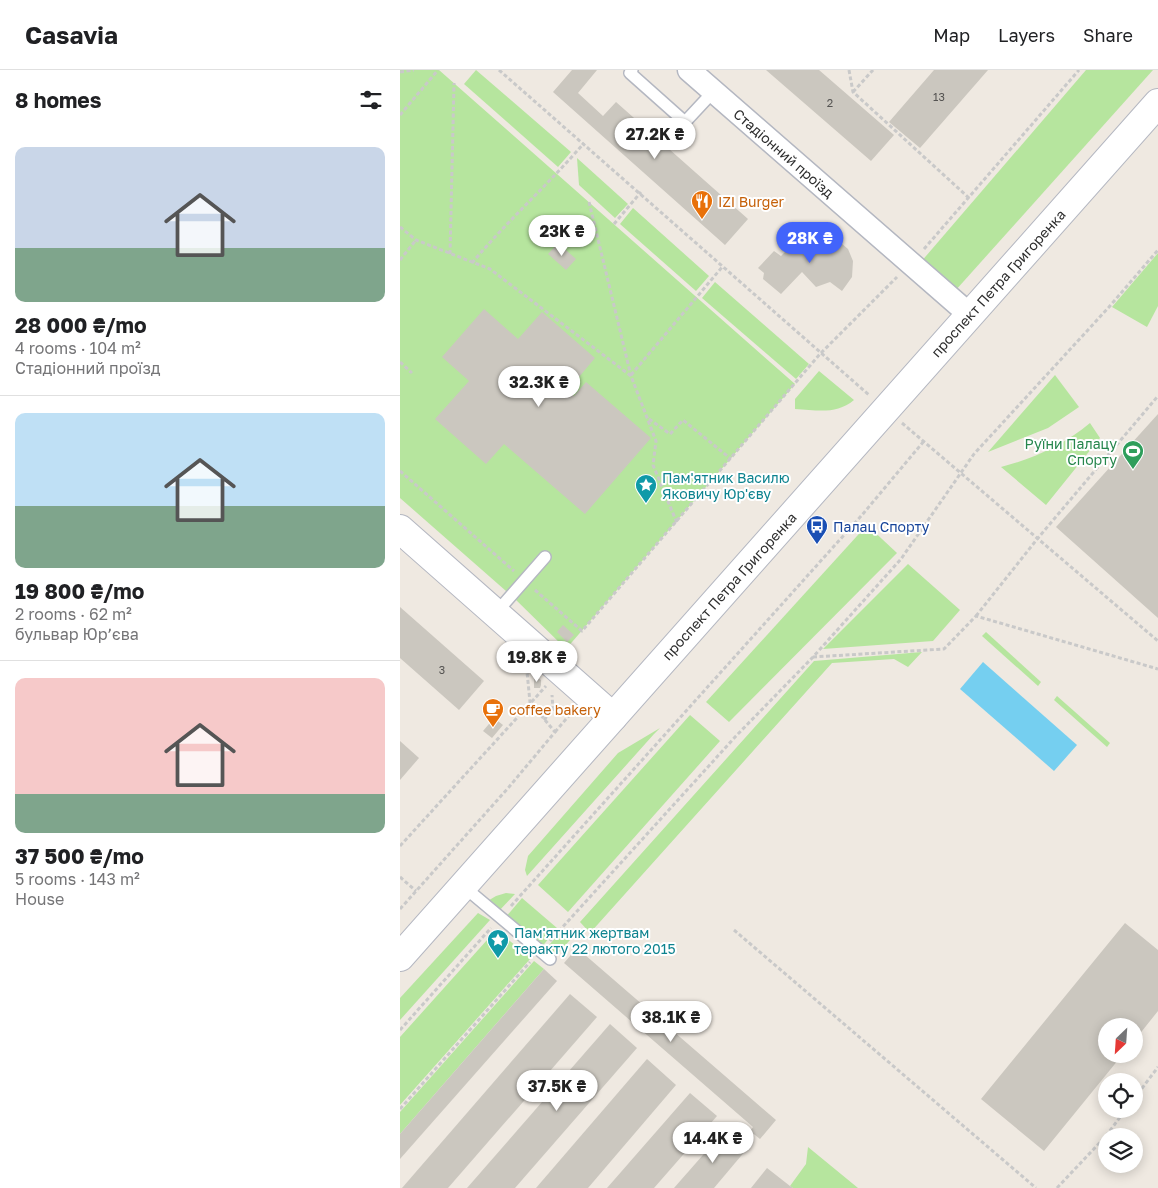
<!DOCTYPE html>
<meta charset="utf-8">
<style>
body{margin:0;font-family:"Golos Text",sans-serif;background:#f6f6f6;color:#202124;height:100vh;display:flex;flex-direction:column;font-size:19px;white-space:nowrap}
*{box-sizing:border-box;margin:0}
p{font-size:16px;color:#757577}
.icon{flex:none;width:28px;height:28px;fill:none;stroke:currentColor;stroke-width:2;stroke-linecap:round;stroke-linejoin:round}
.map{position:relative;flex:1;overflow:hidden}
.details{display:flex;flex-direction:column;background:#fff;width:400px}
.details>*{flex:none}
.needle{width:32px;rotate:205deg}
.tools{position:absolute;left:698px;top:948px;display:grid;gap:10px}
.tools a{display:grid;place-items:center;width:45px;height:45px;border-radius:50%;background:#fff;box-shadow:0 2px 12px #0003;font-size:25px}
.price{position:absolute;translate:-50% -42px;padding:0 11px;border-radius:18px;background:#fff;color:#222;font-size:16px;line-height:32px;filter:drop-shadow(0 1px 2px #0008)}
.price::after{content:'';position:absolute;left:50%;top:30px;width:15px;height:11px;margin-left:-8px;background:inherit;clip-path:polygon(0 0,100% 0,50% 100%)}
.price.current{background:#4264fb;color:#fff}
ul{padding:0;list-style:none}
li{display:grid;align-content:center;gap:10px;height:265px;padding:0 15px}
li+li{border-top:1px solid #e0e0e0}
li span{display:grid;place-items:center;height:155px;border-radius:10px;color:#555}
li>.icon{margin-inline-start:auto}
span .icon{width:90px;height:90px;fill:#fffc;stroke-width:1}
li b{font-size:21px}
h2{display:flex;justify-content:space-between;align-items:center;height:60px;padding:0 15px;font-size:21px}
header{display:flex;align-items:center;gap:30px;box-sizing:border-box;height:70px;padding:0 25px;background:#fff;border-bottom:1px solid #e0e0e0}
header strong{font-size:24px}
nav{display:flex;gap:28px;margin-inline-start:auto;font-size:18px}
main{display:flex;flex:1;min-height:0}
.map>svg:first-child{display:block}
</style>
<header>
<strong>Casavia</strong>
<nav><a>Map</a><a>Layers</a><a>Share</a></nav>
</header>
<main>
<section class="details">
<h2>8 homes<svg class="icon" aria-label="filters" viewBox="0 0 24 24"><path d="M4 7h16M4 17h16"/><circle cx="9" cy="7" r="2"/><circle cx="15" cy="17" r="2"/></svg></h2>
<ul>
<li><span style="background:linear-gradient(#c9d6e8 65%,#7fa58c 0)"><svg class="icon" aria-label="home" viewBox="0 0 24 24"><path d="M3 11l9-7 9 7M6 9v11h12V9"/></svg></span><div><b>28 000 ₴/mo</b><p>4 rooms · 104 m²</p><p>Стадіонний проїзд</p></div></li>
<li><span style="background:linear-gradient(#bfe0f5 60%,#7fa58c 0)"><svg class="icon" aria-label="home" viewBox="0 0 24 24"><path d="M3 11l9-7 9 7M6 9v11h12V9"/></svg></span><div><b>19 800 ₴/mo</b><p>2 rooms · 62 m²</p><p>бульвар Юрʼєва</p></div></li>
<li><span style="background:linear-gradient(#f6c9c9 75%,#7fa58c 0)"><svg class="icon" aria-label="home" viewBox="0 0 24 24"><path d="M3 11l9-7 9 7M6 9v11h12V9"/></svg></span><div><b>37 500 ₴/mo</b><p>5 rooms · 143 m²</p><p>House</p></div></li>
</ul>
</section>
<div class="map">
<svg width="758" height="1118" viewBox="0 0 758 1118">
<rect width="100%" height="100%" fill="#efe9e1"/>
<g fill="#b6e59e">
<polygon points="0,0 39,0 395,314 166,579 114,528 0,428"/>
<polygon points="76,0 171,82 158,97 64,14"/>
<polygon points="686,0 753,0 555,221 520,193"/>
<polygon points="177,88 228,134 215,148 179,115"/>
<polygon points="233,138 309,206 296,221 220,154"/>
<polygon points="758,183 758,236 747,257 712,237"/>
<polygon points="315,212 409,294 396,309 302,228"/>
<path d="M419 301 454 330C436 345 417 340 395 339V329Z"/>
<polygon points="655,305 679,337 648,358 588,382"/>
<path d="M690 353 700 368 646 435 601 397C633 389 665 374 690 353Z"/>
<polygon points="467,455 497,483 329,652 306,632"/>
<polygon points="508,494 560,540 533,571 423,579"/>
<polygon points="586,562 641,612 638,616 582,566"/>
<polygon points="522,582 508,597 494,589 432,593 190,863 180,852 414,591"/>
<polygon points="657,626 710,673 707,677 654,630"/>
<polygon points="290,645 320,671 168,842 138,815"/>
<polygon points="260,658 254,664 127,806 125,800 128,786 218,683"/>
<polygon points="106,823 115,824 98,842 86,832 96,826"/>
<polygon points="122,828 157,858 141,878 105,848"/>
<polygon points="78,843 90,850 0,950 0,928"/>
<polygon points="96,860 131,888 0,1035 0,967"/>
<polygon points="161,861 170,870 154,888 144,881"/>
<polygon points="134,891 144,899 0,1064 0,1042"/>
<polygon points="408,1077 458,1118 393,1118 390,1116 406,1094"/>
</g>
<polygon fill="#75cff0" points="583,592 677,675 654,701 560,619"/>
<g fill="#cbc7bf">
<polygon points="172,0 197,0 178,23 203,46 216,32 348,149 325,175 153,22"/>
<polygon points="366,0 419,0 494,65 471,91"/>
<polygon points="534,0 588,0 520,78 489,52"/>
<polygon points="421,167 427,167 441,173 448,179 453,191 452,207 442,221 430,212 416,217 402,202 381,224 363,209 364,203 358,198 374,181 381,186 399,168 405,172"/>
<polygon points="158,173 176,189 166,200 148,184"/>
<polygon points="84,239 118,269 142,242 195,288 168,320 174,326 186,312 251,368 185,444 104,374 86,394 35,349 69,311 42,287"/>
<polygon points="758,344 758,548 656,457"/>
<polygon points="0,537 84,611 59,640 0,588"/>
<polygon points="163,555 174,565 167,572 157,562"/>
<polygon points="138,608 141,610 141,615 140,618 134,618 134,609"/>
<polygon points="94,648 103,655 92,668 83,661"/>
<polygon points="0,671 19,688 0,710"/>
<polygon points="725,853 758,880 758,941 734,971 734,956 706,956 706,984 723,984 644,1081 581,1029"/>
<polygon points="177,878 376,1050 360,1069 350,1061 353,1057 164,893"/>
<polygon points="144,899 157,911 0,1089 0,1064"/>
<polygon points="170,924 197,947 48,1118 2,1118"/>
<polygon points="210,954 237,978 115,1118 67,1118"/>
<polygon points="247,989 276,1015 188,1118 136,1118"/>
<polygon points="290,1023 317,1046 254,1118 207,1118"/>
<polygon points="324,1061 346,1080 314,1118 274,1118"/>
<polygon points="367,1098 390,1116 393,1118 351,1118"/>
</g>
<g fill="none" stroke-linecap="round" stroke-linejoin="round">
<g stroke="#b4b7c1" stroke-width="14">
<g id="lane">
<polyline points="232,0 230,3 285,52 313,22"/>
<polyline points="95,544 145,487"/>
<polyline points="63,816 150,889"/>
</g>
</g>
<g stroke="#b4b7c1" stroke-width="25">
<polyline id="street" points="289,0 570,245"/>
</g>
<g stroke="#b4b7c1" stroke-width="30">
<g id="secondary">
<polyline points="0,459 213,647"/>
<polyline points="0,887 758,33"/>
</g>
</g>
<g stroke="#c9c9c9" stroke-width="3" stroke-dasharray="4 2.5" stroke-linecap="butt">
<polyline points="99,0 469,325"/>
<polyline points="449,0 453,22 569,128"/>
<polyline points="0,2 14,0"/>
<polyline points="453,22 473,0"/>
<polyline points="0,45 38,0"/>
<polyline points="189,132 231,306"/>
<polyline points="214,154 241,122"/>
<polyline points="0,157 16,170 90,199 231,306 256,371 253,395 277,453"/>
<polyline points="524,179 679,0"/>
<polyline points="50,184 54,13"/>
<polyline points="0,190 16,170"/>
<path d="M72 193C107 151 148 115 184 73"/>
<polyline points="0,292 12,303"/>
<polyline points="231,305 323,196"/>
<polyline points="249,349 270,364 283,350 331,389"/>
<polyline points="502,353 758,571"/>
<polyline points="0,401 114,501"/>
<polyline points="135,520 182,561 420,284 497,207"/>
<polyline points="576,546 638,468 758,326"/>
<polyline points="413,587 544,579 576,546 758,599"/>
<polyline points="153,639 170,640"/>
<polyline points="144,650 153,639 152,625"/>
<polyline points="155,662 173,641"/>
<polyline points="0,776 146,616"/>
<polyline points="0,807 16,821"/>
<polyline points="111,836 462,445 524,371"/>
<polyline points="0,839 109,717 155,662 130,632 127,602"/>
<polyline points="334,860 636,1118"/>
<polyline points="150,871 336,666 413,587 501,489 574,384 709,237 758,180"/>
<polyline points="0,960 91,858"/>
<polyline points="734,1029 758,997"/>
<polyline points="0,1039 130,892"/>
<polyline points="657,1118 706,1066 726,1039"/>
</g>
<use href="#lane" stroke="#fff" stroke-width="11"/>
<use href="#street" stroke="#fff" stroke-width="22"/>
<use href="#secondary" stroke="#fff" stroke-width="28"/>
</g>
<defs>
<g id="restaurant-pin" transform="scale(1.125)"><path d="M0 17L-7.5 6A9.5 9.5 0 1 1 7.5 6Z" fill="#e8710a" stroke="#fff"/><path d="M-5-6h1v4h1v-4h1v4h1v-4h1v5L-1.5 .5V6h-2V.5L-5-1ZM5-6V6H3V1.5H1.5Q1.5-4 5-6Z" fill="#fff"/></g>
<g id="stadium-pin" transform="scale(1.125)"><path d="M0 17L-7.5 6A9.5 9.5 0 1 1 7.5 6Z" fill="#2e9e5b" stroke="#fff"/><path d="M0-5a6.5 5 0 1 0 0 10a6.5 5 0 1 0 0-10ZM-3.5-1.8h7v3.6h-7Z" fill="#fff"/></g>
<g id="sight-pin" transform="scale(1.125)"><path d="M0 17L-7.5 6A9.5 9.5 0 1 1 7.5 6Z" fill="#0f9aa8" stroke="#fff"/><path d="M0-6L1.8-2.2L6-1.7L2.9 1.2L3.7 5.4L0 3.3L-3.7 5.4L-2.9 1.2L-6-1.7L-1.8-2.2Z" fill="#fff"/></g>
<g id="bus-pin" transform="scale(1.125)"><path d="M0 17L-7.5 6A9.5 9.5 0 1 1 7.5 6Z" fill="#1a4fb4" stroke="#fff"/><path d="M-5-6H5V4H4V6H2V4H-2V6H-4V4H-5ZM-3.5-4V0h7V-4ZM-3.5 1.2v1.5H-2V1.2ZM2 1.2v1.5H3.5V1.2Z" fill="#fff"/></g>
<g id="cafe-pin" transform="scale(1.125)"><path d="M0 17L-7.5 6A9.5 9.5 0 1 1 7.5 6Z" fill="#e8710a" stroke="#fff"/><path d="M-5.5-4.5H6V0H3Q3 3.5 0 3.5H-2.5Q-5.5 3.5-5.5 0ZM3-3.2v2h1.7v-2ZM-6 4.5H4V6H-6Z" fill="#fff"/></g>
</defs>
<g fill-rule="evenodd">
<use href="#restaurant-pin" x="302" y="131"/>
<use href="#stadium-pin" x="733" y="381"/>
<use href="#sight-pin" x="246" y="415"/>
<use href="#bus-pin" x="417" y="456"/>
<use href="#cafe-pin" x="93" y="639"/>
<use href="#sight-pin" x="98" y="870"/>
</g>
<g text-anchor="middle" dominant-baseline="central" stroke-width="4" stroke-linejoin="round" paint-order="stroke">
<g font-size="11" fill="#555452">
<text x="539" y="26">13</text>
<text x="430" y="32">2</text>
<text x="42" y="599">3</text>
</g>
<g font-size="14" fill="#2e2e2e" stroke="#fff">
<text transform="translate(384 83) rotate(41)">Стадіонний проїзд</text>
<text transform="translate(598 213) rotate(-48)">проспект Петра Григоренка</text>
<text transform="translate(329 516) rotate(-48)">проспект Петра Григоренка</text>
</g>
<g font-size="14" fill="#c56008" stroke="#fff" text-anchor="start">
<text x="318" y="131">IZI Burger</text>
<text x="109" y="639">coffee bakery</text>
</g>
<g font-size="14" fill="#27864d" stroke="#fff" text-anchor="end">
<text x="717" y="373">Руїни Палацу<tspan x="717" dy="16">Спорту</tspan></text>
</g>
<g font-size="14" fill="#0d838f" stroke="#fff" text-anchor="start">
<text x="262" y="407">Пам'ятник Василю<tspan x="262" dy="16">Яковичу Юр'єву</tspan></text>
<text x="114" y="862">Пам'ятник жертвам<tspan x="114" dy="16">теракту 22 лютого 2015</tspan></text>
</g>
<g font-size="14" fill="#164399" stroke="#fff" text-anchor="start">
<text x="433" y="456">Палац Спорту</text>
</g>
</g>
</svg>
<div class="tools">
<a><svg class="needle" viewBox="-14 -14 28 28"><path d="M0-13l5 13h-10z" fill="#e53935"/><path d="M0 13l5-13h-10z" fill="#757577"/></svg></a>
<a><svg class="icon" aria-label="locate" viewBox="0 0 24 24"><circle cx="12" cy="12" r="6"/><path d="M12 2v4M12 18v4M2 12h4M18 12h4"/></svg></a>
<a><svg class="icon" aria-label="layers" viewBox="0 0 24 24"><path d="M12 4l9 5-9 5-9-5zM3 14l9 5 9-5"/></svg></a>
</div>
<b class="price" style="left:255px;top:90px">27.2K ₴</b>
<b class="price" style="left:162px;top:187px">23K ₴</b>
<b class="price current" style="left:410px;top:194px">28K ₴</b>
<b class="price" style="left:139px;top:338px">32.3K ₴</b>
<b class="price" style="left:137px;top:613px">19.8K ₴</b>
<b class="price" style="left:271px;top:973px">38.1K ₴</b>
<b class="price" style="left:157px;top:1042px">37.5K ₴</b>
<b class="price" style="left:313px;top:1094px">14.4K ₴</b>
</div>
</main>
